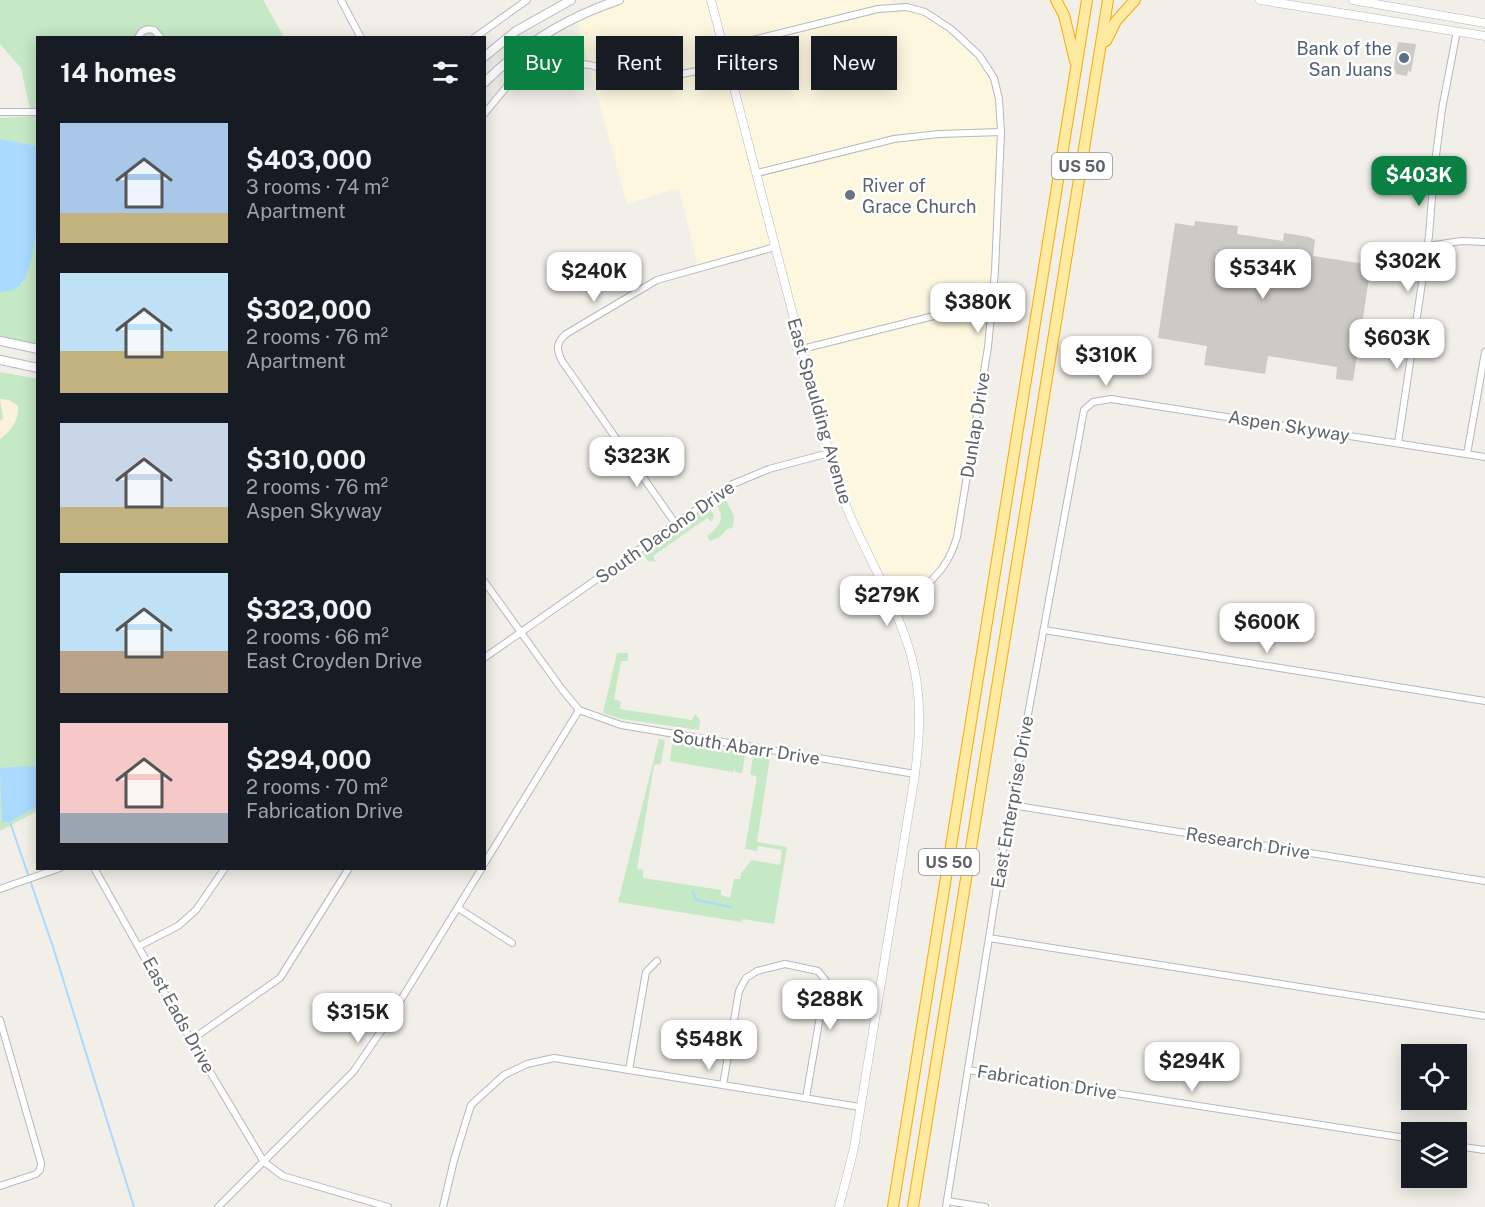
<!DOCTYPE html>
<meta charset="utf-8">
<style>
body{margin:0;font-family:"Public Sans",sans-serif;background:#20242c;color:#f1f3f6;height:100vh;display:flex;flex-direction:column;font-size:22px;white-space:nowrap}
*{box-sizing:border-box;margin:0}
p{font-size:20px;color:#9ea1a6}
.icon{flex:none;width:33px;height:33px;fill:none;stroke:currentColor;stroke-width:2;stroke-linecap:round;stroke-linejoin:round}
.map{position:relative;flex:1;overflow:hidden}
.panel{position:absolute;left:36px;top:36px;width:450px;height:834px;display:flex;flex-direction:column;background:#171b24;border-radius:0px;box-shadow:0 3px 15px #0003}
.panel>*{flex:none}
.banner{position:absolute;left:504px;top:36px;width:570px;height:54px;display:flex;gap:12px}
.tools{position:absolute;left:1401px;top:1044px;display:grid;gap:12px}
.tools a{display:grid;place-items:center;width:66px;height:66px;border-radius:0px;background:#171b24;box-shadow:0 3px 15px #0003;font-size:30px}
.price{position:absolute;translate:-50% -51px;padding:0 14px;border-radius:12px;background:#fff;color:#222;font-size:20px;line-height:39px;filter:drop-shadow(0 2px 3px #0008)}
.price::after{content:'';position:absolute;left:50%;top:36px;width:18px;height:14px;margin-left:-9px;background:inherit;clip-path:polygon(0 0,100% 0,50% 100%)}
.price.on{background:#0b8043;color:#fff}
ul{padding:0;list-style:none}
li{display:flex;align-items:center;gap:18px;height:150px;padding:0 24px}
li span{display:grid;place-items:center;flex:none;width:168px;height:120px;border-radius:0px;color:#555}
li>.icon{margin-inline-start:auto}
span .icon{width:72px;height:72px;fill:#fffc;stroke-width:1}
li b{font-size:26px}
h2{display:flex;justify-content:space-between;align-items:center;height:72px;padding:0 24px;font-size:26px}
.tag{padding:0 21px;border-radius:0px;background:#171b24;box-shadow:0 3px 15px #0003;font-size:21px;line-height:54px}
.tag.on{background:#0b8043;color:#fff}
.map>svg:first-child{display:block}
</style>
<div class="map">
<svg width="1485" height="1207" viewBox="0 0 1485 1207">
<rect width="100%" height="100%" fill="#f1efe8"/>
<polygon fill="#fef7e0" points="619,0 890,0 894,6 918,10 946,26 988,67 999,99 992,318 957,537 938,576 892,606 847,509 775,247 698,267 679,188 627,204 576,18"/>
<g fill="#c5e8c5">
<polygon points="0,0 263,0 284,37 38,38 37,111 30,109 21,68 0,44"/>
<polygon points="37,116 37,146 0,139 0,118"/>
<polygon points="37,215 37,346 0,337 0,292 5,292 23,283 31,257"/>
<polygon points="0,372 38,379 37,811 0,831"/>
<path d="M725 498 734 516 733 527 726 530 720 537 710 541 707 536C720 526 726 519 716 504Z"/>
<polygon points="707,506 714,515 712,522 707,518 653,556 656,562 648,561 642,552"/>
<polygon points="617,653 628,653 628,661 621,661 614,699 621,702 620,709 692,720 695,714 700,720 699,730 622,719 603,713"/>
<polygon points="659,739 665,740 661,764 654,765 637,869 643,870 643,878 721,890 721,895 730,898 734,879 740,879 741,873 752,860 780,865 782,850 758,846 757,851 745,849 757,777 750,774 753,758 756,755 770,757 757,842 787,847 774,924 743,919 741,922 618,902"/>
<polygon points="676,742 743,753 745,756 742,773 735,772 735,768 733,772 670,761 672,745"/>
</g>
<path fill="#fbf3d9" d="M0 399 9 400 18 406C19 420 11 431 0 439V421L3 418Z"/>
<g fill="#aadaff">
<path d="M0 139 38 146C38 177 41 260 21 284 16 290 8 292 0 292Z"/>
<polygon points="27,766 37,767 37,806 10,822 2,822 0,768"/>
</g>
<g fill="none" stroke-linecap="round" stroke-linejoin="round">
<g stroke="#aadaff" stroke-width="2">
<polyline points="10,822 53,947 134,1207"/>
<polyline points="693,891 696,900 731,907"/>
</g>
</g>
<g fill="#cccac5">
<polygon points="1398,42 1416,44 1411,72 1408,71 1407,76 1396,74 1394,67"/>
<polygon points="1195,221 1238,226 1237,234 1283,241 1284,233 1309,237 1315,240 1313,256 1371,265 1361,331 1365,332 1363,344 1359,344 1353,381 1336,379 1337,367 1268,356 1265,374 1204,365 1207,346 1158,338 1175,223 1194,226"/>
</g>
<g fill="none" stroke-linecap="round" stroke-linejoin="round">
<g stroke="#b5b8bc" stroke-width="8">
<g id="minor">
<polyline points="341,0 361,38"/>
<path d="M138 38C141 30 147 28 154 30L161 38"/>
<polyline points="474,38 527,0"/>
<path d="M724 47 878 9 907 7 925 12 951 29 979 55 994 78 999 99 1001 132 995 271 988 347 957 537C947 573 924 590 892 606"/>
<polyline points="0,112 38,112"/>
<polyline points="484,114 514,78 540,64 566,62 590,65 637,78 654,80 729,64"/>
<polyline points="757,173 894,139 939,134 1001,132"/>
<polyline points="1427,246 1462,241 1485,242"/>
<polyline points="802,349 938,315 992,318"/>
<polyline points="1398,443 1429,236 1434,171 1442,109 1457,31"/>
<polyline points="1467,454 1485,352"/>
<path d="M675 523 562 361C556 349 556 343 566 334L657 280 775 247"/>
<polyline points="484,581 561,688 579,710 621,725 915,774"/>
<polyline points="1044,630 1485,701"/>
<polyline points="484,658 733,484 769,469 829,453"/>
<polyline points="1011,805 1485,881"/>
<polyline points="484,864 579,710"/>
<polyline points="94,868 191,1040 264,1162 283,1176 388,1207"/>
<polyline points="0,889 60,868"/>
<polyline points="458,908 512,943"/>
<polyline points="989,938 1485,1016"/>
<polyline points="139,946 178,926 196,910 225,868"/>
<polyline points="0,1020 41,1163 40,1170 36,1174 0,1186"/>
<polyline points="191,1040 280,978 349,868"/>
<polyline points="629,1070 646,972 657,961"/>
<polyline points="968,1070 1412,1139"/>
<polyline points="723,1085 739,991 746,978 757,971 785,964 818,971 826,981 806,1098"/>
<polyline points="1456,1146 1485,1150"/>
<polyline points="947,1201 985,1207"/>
<polyline points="218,1207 353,1072 386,1024 482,868"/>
<polyline points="443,1207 454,1160 471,1105 504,1075 527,1064 554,1058 860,1107"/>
<polyline points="946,1207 1003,850 1084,410 1093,402 1111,399 1485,457"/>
</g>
</g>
<g stroke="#b5b8bc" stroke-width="9">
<g id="tertiary">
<path d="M711 0 835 476C855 539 895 595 912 659 922 697 920 735 915 774L854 1148 839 1207"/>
<polyline points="1260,0 1485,36"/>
<polyline points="1353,0 1485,23"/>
</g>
</g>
<g stroke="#b6babf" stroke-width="10">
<g id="secondary">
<polyline points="484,57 516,31 571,0"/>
<path d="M484 83C522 45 568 17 619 0"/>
<polyline points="0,341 38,349"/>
<polyline points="0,360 38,368"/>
</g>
</g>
<g stroke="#f9ab00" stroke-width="12">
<g id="trunk">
<polyline points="1056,0 1064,15 1075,61"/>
<polyline points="1106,41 1116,21 1135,0"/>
<polyline points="893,1207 1087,0"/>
<polyline points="913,1207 1108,0"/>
</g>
</g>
<use href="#minor" stroke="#fff" stroke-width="6"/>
<use href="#tertiary" stroke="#fff" stroke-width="8"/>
<use href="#secondary" stroke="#fff" stroke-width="8"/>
<use href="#trunk" stroke="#feeaa1" stroke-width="10"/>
</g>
<circle fill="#5c6f8a" stroke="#fff" stroke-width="2" cx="1404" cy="58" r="6"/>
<circle fill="#6b7280" stroke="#fff" stroke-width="2" cx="850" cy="195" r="6"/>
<g text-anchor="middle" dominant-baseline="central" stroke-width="5" stroke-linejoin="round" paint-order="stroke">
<g fill="#fff" stroke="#8f9295" stroke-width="1.5">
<rect x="1052" y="153" width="60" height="26" rx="4.5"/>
<rect x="919" y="849" width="60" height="26" rx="4.5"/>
</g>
<g font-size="16" font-weight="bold" fill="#5f6368">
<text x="1082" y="166">US 50</text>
<text x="949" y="862">US 50</text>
</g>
<g font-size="18" fill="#4e5e75" stroke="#fff" text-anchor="end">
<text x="1392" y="48">Bank of the<tspan x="1392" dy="21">San Juans</tspan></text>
</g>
<g font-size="18" fill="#5b616d" stroke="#fff" text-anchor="start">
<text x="862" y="185">River of<tspan x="862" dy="21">Grace Church</tspan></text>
</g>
<g font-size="18" fill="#5f6368" stroke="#fff">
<text transform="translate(820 411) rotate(74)">East Spaulding Avenue</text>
<text transform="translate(975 425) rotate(-81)">Dunlap Drive</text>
<text transform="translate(1289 426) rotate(9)">Aspen Skyway</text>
<text transform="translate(665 532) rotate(-35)">South Dacono Drive</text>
<text transform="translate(746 747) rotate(9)">South Abarr Drive</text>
<text transform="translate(1012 802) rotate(-80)">East Enterprise Drive</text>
<text transform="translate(1248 843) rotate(9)">Research Drive</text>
<text transform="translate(179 1015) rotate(61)">East Eads Drive</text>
<text transform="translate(1047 1082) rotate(9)">Fabrication Drive</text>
</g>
</g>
</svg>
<div class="tools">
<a><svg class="icon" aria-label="locate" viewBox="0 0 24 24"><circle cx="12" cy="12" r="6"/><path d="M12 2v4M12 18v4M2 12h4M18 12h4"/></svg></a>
<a><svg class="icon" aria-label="layers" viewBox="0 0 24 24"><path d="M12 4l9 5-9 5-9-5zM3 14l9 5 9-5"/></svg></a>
</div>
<b class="price on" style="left:1419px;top:207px">$403K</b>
<b class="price" style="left:1408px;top:293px">$302K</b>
<b class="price" style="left:1263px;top:300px">$534K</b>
<b class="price" style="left:594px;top:303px">$240K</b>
<b class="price" style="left:978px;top:334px">$380K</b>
<b class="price" style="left:1397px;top:370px">$603K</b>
<b class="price" style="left:1106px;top:387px">$310K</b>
<b class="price" style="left:637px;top:488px">$323K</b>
<b class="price" style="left:887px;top:627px">$279K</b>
<b class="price" style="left:1267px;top:654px">$600K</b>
<b class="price" style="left:830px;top:1031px">$288K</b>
<b class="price" style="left:358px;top:1044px">$315K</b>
<b class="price" style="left:709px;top:1071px">$548K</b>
<b class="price" style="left:1192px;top:1093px">$294K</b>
<div class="banner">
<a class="tag on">Buy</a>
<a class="tag">Rent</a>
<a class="tag">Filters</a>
<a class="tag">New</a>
</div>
<section class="panel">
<h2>14 homes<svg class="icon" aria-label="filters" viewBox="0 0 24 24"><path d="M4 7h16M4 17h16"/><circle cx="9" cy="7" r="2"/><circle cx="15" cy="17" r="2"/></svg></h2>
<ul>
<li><span style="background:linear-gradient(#a9c7e8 75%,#c2b280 0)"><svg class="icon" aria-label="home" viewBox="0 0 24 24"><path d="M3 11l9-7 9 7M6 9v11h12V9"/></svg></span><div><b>$403,000</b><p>3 rooms · 74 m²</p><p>Apartment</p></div></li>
<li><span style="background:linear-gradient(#bfe0f5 65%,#c2b280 0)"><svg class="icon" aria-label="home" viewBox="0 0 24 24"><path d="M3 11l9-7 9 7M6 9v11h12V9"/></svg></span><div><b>$302,000</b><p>2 rooms · 76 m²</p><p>Apartment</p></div></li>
<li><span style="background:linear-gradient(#c9d6e8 70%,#c2b280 0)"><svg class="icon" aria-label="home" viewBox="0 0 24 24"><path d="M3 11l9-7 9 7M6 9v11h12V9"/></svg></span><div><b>$310,000</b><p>2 rooms · 76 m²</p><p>Aspen Skyway</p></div></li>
<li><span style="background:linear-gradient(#bfe0f5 65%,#b9a48a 0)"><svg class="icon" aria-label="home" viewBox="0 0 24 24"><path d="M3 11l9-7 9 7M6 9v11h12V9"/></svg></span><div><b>$323,000</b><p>2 rooms · 66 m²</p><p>East Croyden Drive</p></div></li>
<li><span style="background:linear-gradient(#f6c9c9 75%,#9aa5b1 0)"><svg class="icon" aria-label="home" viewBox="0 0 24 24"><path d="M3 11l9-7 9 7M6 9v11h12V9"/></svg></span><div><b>$294,000</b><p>2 rooms · 70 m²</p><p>Fabrication Drive</p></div></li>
</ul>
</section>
</div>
